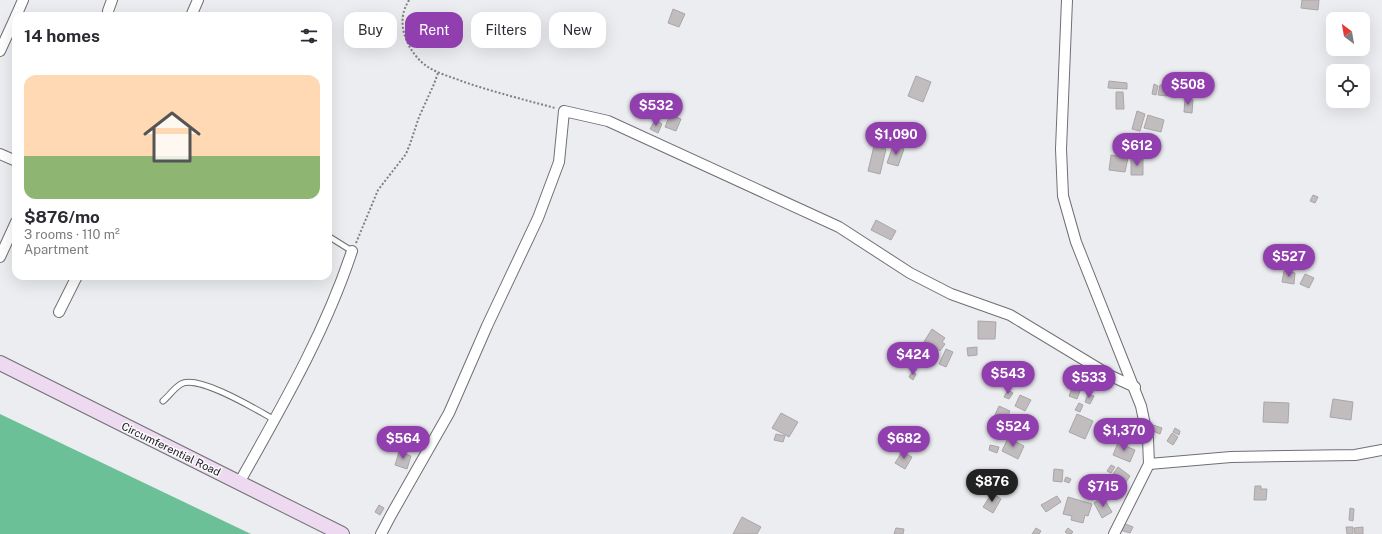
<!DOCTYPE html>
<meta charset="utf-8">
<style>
body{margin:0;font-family:"Public Sans",sans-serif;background:#f7f7f7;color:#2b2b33;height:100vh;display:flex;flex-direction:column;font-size:15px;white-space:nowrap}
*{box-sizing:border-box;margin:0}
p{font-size:13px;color:#7c7c81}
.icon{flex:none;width:22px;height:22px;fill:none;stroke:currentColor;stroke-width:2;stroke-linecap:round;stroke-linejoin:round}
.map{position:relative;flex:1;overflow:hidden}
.panel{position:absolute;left:12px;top:12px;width:320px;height:268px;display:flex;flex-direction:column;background:#fff;border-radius:12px;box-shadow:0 4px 16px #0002}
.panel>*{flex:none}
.banner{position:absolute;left:344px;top:12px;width:380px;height:36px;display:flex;gap:8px}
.needle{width:26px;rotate:329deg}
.controls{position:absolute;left:1326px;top:12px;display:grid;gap:8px}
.controls a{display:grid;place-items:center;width:44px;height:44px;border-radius:8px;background:#fff;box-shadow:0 4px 16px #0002;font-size:20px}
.price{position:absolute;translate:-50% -34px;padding:0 9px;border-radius:14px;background:#913fae;color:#fff;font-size:13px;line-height:26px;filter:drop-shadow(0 1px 2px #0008)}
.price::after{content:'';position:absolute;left:50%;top:24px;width:12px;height:9px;margin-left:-6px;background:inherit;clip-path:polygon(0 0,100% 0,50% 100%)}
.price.active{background:#222;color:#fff}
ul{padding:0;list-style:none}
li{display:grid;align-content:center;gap:8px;height:212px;padding:0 12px}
li span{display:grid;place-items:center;height:124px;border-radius:12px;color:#555}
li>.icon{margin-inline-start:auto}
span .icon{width:72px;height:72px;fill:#fffc;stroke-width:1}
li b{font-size:17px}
h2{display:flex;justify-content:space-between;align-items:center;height:48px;padding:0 12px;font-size:17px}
.pill{padding:0 14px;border-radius:12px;background:#fff;box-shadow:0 4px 16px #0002;font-size:14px;line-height:36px}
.pill.active{background:#913fae;color:#fff}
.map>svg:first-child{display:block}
</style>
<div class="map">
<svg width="1382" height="534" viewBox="0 0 1382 534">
<rect width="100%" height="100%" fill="#ecedf0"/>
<polygon fill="#6cc097" points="0,414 251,534 0,534"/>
<g fill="#c1bdbe" stroke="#aaa6a8">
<polygon points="1302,0 1319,0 1318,10 1301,8"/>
<polygon points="673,9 685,14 679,27 668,23"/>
<polygon points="916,76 931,82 923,102 908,96"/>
<polygon points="1109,81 1127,83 1127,89 1108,88"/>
<polygon points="1154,84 1158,86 1156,95 1152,94"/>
<polygon points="1160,85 1168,86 1167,96 1158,95"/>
<polygon points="1116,92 1123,92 1124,109 1116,109"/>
<polygon points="1185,99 1193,100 1192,113 1184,112"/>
<polygon points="1137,111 1145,114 1140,131 1132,129"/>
<polygon points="670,115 681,119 676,131 665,127"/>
<polygon points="1148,115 1164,120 1161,132 1144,128"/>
<polygon points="655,120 662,124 658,133 650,129"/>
<polygon points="874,146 886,149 880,174 868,171"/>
<polygon points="893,146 904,149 898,166 887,163"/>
<polygon points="1111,155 1128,158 1125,172 1109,170"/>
<polygon points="1131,158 1143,159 1143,175 1131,175"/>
<polygon points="1313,195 1318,197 1315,203 1310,201"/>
<polygon points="876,220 896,231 891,240 871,230"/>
<polygon points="1284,271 1295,273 1294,284 1282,282"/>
<polygon points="1305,274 1314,278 1309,288 1300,284"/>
<polygon points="978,321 996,322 995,339 978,339"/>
<polygon points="932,329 945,338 942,342 945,344 940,351 936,348 931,355 920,348"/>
<polygon points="977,347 977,355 968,356 967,348"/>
<polygon points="946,349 953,352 946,367 939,364"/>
<polygon points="918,352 925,356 922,362 915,357"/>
<polygon points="912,372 916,374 913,380 909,377"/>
<polygon points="1072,388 1080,391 1077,399 1069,396"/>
<polygon points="1008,390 1013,393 1009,399 1004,397"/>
<polygon points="1088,394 1094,396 1090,404 1085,402"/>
<polygon points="1020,395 1031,400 1025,411 1015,406"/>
<polygon points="1333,399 1353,402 1351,420 1330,417"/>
<polygon points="1264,402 1289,403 1288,423 1263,422"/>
<polygon points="1079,403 1083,405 1080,412 1075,410"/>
<polygon points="999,406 1010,411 1000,433 989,428"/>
<polygon points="781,413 798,422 789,437 772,428"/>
<polygon points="1077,414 1093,421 1085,439 1069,432"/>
<polygon points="1153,425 1162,428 1160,434 1151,430"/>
<polygon points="1175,428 1180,431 1179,435 1173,432"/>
<polygon points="1172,433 1178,437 1173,445 1167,441"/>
<polygon points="776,434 785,436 783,442 774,440"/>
<polygon points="1008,438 1024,446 1018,459 1002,451"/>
<polygon points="1118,443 1135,450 1130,462 1113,455"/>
<polygon points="990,445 999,447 997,453 989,450"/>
<polygon points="399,452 411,456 407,469 395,465"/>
<polygon points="902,452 912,457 905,469 895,463"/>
<polygon points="1111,465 1115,467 1111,473 1107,471"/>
<polygon points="1118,467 1130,476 1120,491 1107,482"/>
<polygon points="1054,469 1063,470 1062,482 1053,481"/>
<polygon points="1066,477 1071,479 1069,483 1064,481"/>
<polygon points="1255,486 1261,486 1261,489 1267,489 1266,500 1254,500"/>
<polygon points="992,493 1001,499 993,513 983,507"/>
<polygon points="1057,496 1061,502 1046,512 1041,505"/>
<polygon points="1068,497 1092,504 1088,516 1085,515 1083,523 1071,520 1072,516 1063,514"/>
<polygon points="1103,497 1112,512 1102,518 1094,503"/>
<polygon points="379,505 384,508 380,515 375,512"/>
<polygon points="1350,508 1354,509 1353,521 1349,520"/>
<polygon points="742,517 761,527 757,534 733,534"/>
<polygon points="1123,523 1133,527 1130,533 1120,530"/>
<polygon points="1346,527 1353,527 1353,534 1347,534"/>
<polygon points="1363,527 1363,534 1355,534 1354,528"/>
<polygon points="896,528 904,529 903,534 894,534"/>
<polygon points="1036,528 1041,531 1039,534 1032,534"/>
<polygon points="1068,528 1073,532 1071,534 1068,534 1065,532"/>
</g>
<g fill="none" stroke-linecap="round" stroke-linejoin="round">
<g stroke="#707073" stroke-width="7">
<g id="lane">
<polyline points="328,236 352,251"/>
<path d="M163 401C169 396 174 388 181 384 198 374 257 410 275 420"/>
</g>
</g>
<g stroke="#707073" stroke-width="12">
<g id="street">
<polyline points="1067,0 1061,149 1063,196 1076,242 1141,406 1148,439 1149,464 1114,534"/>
<polyline points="108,11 112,0"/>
<polyline points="16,16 23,0"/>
<polyline points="191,16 198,0"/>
<polyline points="0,51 16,16"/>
<polyline points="0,154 16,161"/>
<polyline points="0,257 16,222"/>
<polyline points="59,312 77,276"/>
<polyline points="1149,464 1231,457 1355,455 1382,450"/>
<path d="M239 483C281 408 325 333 352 251"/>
<polyline points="381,534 391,515 449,413 487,326 538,218 559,162 564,111 608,121 839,227 910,273 951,294 1010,315 1111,376 1135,387"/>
</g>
</g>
<g stroke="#707073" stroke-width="16">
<polyline id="secondary" points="0,363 342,534"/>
</g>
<g stroke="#808082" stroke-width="2" stroke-dasharray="2 2" stroke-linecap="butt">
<path d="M409 0C407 4 405 7 404 11 398 31 411 56 428 67 439 74 452 77 464 82 494 92 525 100 555 108"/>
<polyline points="356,243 378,190 406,154 410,144 419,117 434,84 438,73"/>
</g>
<use href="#lane" stroke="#fff" stroke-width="5"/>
<use href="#street" stroke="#fff" stroke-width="10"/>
<use href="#secondary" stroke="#eedaf0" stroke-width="14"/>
</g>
<g text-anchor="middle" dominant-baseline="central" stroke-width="3" stroke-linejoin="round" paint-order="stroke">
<g font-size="11" fill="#202021" stroke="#fafafe">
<text transform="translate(171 449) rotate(26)">Circumferential Road</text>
</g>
</g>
</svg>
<div class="controls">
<a><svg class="needle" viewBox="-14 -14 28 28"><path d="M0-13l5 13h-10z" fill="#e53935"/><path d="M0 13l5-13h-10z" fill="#7c7c81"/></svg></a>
<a><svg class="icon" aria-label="locate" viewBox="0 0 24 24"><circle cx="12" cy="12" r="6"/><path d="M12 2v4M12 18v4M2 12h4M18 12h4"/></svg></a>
</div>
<b class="price" style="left:1188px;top:106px">$508</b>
<b class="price" style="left:656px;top:127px">$532</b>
<b class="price" style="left:896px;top:156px">$1,090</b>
<b class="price" style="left:1137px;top:167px">$612</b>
<b class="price" style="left:1289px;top:278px">$527</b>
<b class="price" style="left:913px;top:376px">$424</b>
<b class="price" style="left:1008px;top:395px">$543</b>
<b class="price" style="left:1089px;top:399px">$533</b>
<b class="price" style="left:1013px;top:448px">$524</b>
<b class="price" style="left:1124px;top:452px">$1,370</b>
<b class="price" style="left:403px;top:460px">$564</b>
<b class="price" style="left:904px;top:460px">$682</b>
<b class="price active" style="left:992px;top:503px">$876</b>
<b class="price" style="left:1103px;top:508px">$715</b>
<div class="banner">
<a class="pill">Buy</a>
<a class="pill active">Rent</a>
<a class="pill">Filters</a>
<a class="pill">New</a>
</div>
<section class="panel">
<h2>14 homes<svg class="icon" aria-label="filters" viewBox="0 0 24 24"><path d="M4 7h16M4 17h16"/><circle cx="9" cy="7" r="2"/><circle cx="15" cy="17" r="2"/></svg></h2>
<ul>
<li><span style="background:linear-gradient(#ffd9b3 65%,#8fb573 0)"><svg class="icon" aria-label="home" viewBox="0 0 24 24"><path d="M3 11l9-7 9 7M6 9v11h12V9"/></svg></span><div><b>$876/mo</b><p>3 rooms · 110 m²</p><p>Apartment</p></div></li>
</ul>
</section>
</div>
